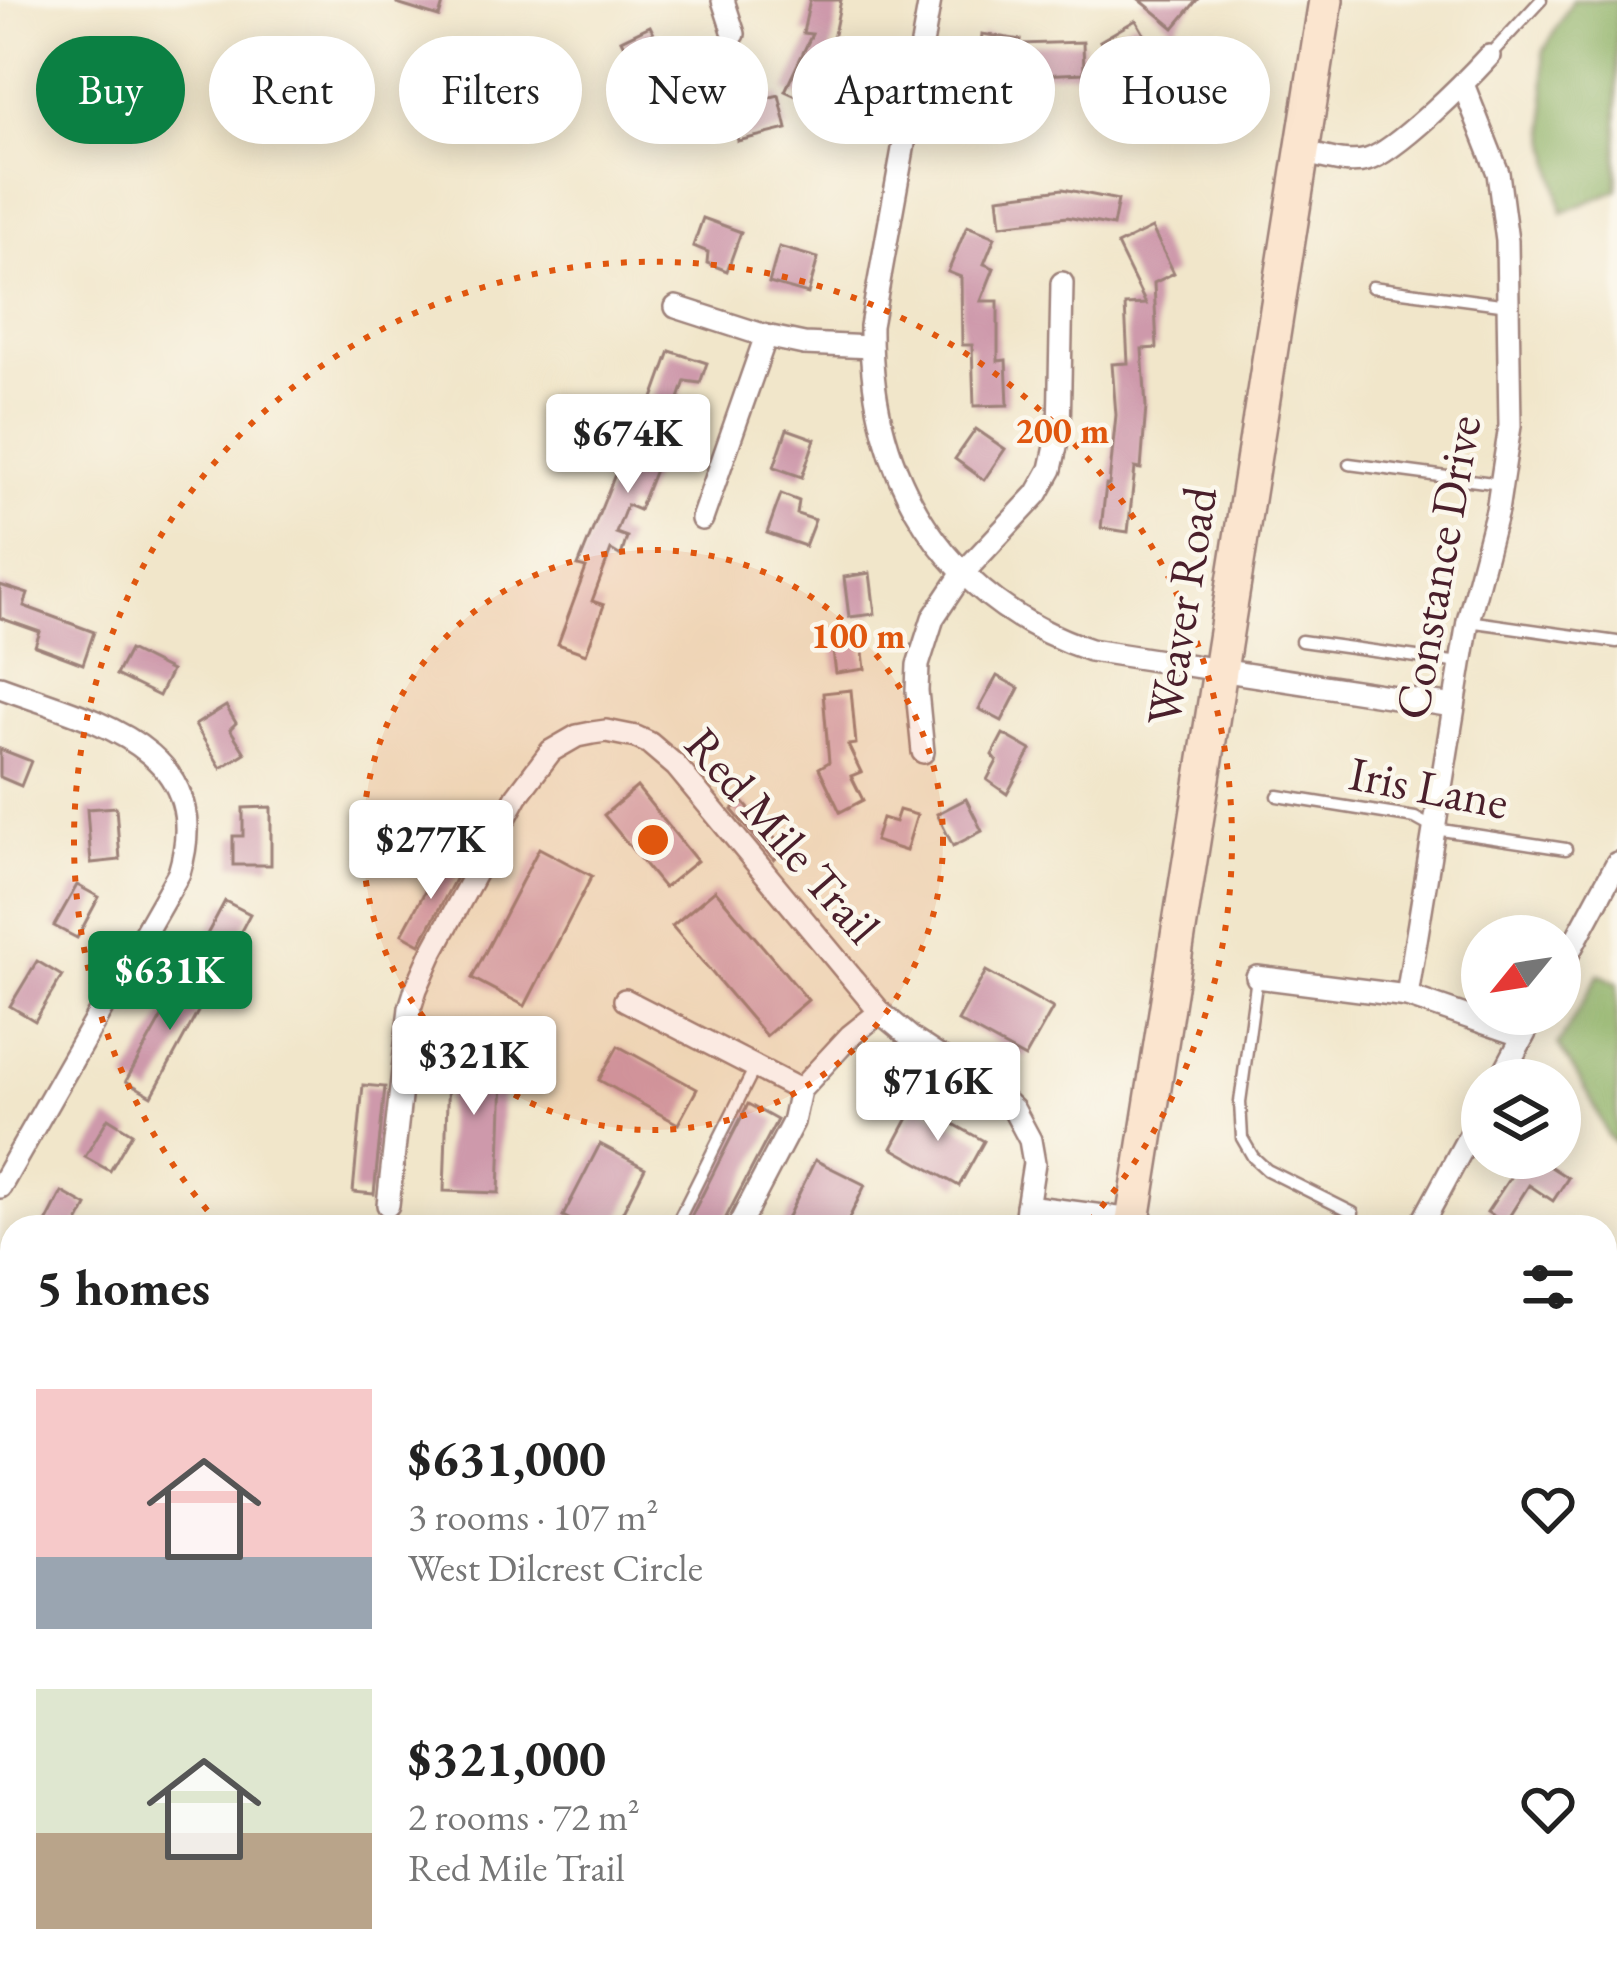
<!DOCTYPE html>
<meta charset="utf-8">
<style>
body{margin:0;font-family:"EB Garamond",serif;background:#f6f6f6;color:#222;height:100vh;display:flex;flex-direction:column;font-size:45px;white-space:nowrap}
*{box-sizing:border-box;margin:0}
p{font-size:39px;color:#767676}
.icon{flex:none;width:66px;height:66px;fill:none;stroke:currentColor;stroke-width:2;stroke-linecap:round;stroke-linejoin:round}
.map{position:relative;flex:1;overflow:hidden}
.panel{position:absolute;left:0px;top:1215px;width:1617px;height:771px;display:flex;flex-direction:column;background:#fff;border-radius:36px 36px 0 0;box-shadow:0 6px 30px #0003}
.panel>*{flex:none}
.top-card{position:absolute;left:36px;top:36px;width:1545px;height:108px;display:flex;gap:24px}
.needle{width:78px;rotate:240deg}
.tools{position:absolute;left:1461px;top:915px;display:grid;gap:24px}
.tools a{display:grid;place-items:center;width:120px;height:120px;border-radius:50%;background:#fff;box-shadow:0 6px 30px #0003;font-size:60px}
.price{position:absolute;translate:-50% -102px;padding:0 27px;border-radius:12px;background:#fff;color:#222;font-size:39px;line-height:78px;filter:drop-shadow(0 3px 6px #0008)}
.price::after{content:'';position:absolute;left:50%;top:72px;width:36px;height:27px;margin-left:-18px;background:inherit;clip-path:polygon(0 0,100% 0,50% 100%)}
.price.on{background:#0b8043;color:#fff}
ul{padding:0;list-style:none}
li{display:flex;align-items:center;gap:36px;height:300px;padding:0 36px}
li span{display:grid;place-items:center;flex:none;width:336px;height:240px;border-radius:0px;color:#555}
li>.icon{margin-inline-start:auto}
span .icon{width:144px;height:144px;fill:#fffc;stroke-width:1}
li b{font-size:51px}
h2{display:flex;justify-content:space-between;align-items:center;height:144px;padding:0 36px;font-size:51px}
.pill{padding:0 42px;border-radius:54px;background:#fff;box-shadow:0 6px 30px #0003;font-size:42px;line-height:108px}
.pill.on{background:#0b8043;color:#fff}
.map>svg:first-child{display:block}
</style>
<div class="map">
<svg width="1617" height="1985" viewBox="0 0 1617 1985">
<rect width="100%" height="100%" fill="#fbf7ec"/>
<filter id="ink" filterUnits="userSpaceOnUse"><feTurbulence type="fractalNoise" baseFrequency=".00833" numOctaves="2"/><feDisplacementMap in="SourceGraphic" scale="24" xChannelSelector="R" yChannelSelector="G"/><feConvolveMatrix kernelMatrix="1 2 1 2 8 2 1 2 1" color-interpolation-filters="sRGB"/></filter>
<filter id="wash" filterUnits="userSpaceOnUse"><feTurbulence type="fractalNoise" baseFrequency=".004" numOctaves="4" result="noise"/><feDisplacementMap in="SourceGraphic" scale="48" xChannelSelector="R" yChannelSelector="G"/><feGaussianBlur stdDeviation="2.7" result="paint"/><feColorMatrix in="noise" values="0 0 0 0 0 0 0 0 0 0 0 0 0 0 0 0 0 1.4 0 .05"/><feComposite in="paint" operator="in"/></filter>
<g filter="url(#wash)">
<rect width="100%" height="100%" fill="#f1e6ca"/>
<g fill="#8eb166" stroke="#6c6848" stroke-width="3">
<polygon points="1573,0 1617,0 1617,190 1562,213 1547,131 1543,52"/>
<polygon points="1599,974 1617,983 1617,1145 1608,1136 1588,1093 1558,1045"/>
</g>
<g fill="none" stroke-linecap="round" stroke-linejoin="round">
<g stroke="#7bb5ec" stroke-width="6">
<polyline points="0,1346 12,1352"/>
<polyline points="1357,1974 1365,1985"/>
</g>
</g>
<g id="blocks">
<g fill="#ce99ab">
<polygon points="398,0 444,0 439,17 397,4"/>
<polygon points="810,0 841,0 829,59 845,66 836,84 829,78 816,105 785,91 812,34 803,33"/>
<polygon points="1140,0 1197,0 1174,28"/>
<polygon points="1136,20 1154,52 1118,73 1100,41"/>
<polygon points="650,26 669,65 640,79 621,40"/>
<polygon points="982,34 1021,40 1020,44 1083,42 1084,73 1039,75 1039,70 979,61"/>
<polygon points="677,80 713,105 695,131 659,106"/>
<polygon points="779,95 787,129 738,141 730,107"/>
<polygon points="1063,189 1118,200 1113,226 1067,217 1001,225 998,197"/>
<polygon points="703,218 741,232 727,271 707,263 708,252 693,246"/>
<polygon points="967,226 995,237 984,264 994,268 981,301 998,301 998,361 1006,360 1008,405 974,406 972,345 962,345 961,277 948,272"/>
<polygon points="1152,228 1174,273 1154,283 1157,348 1142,349 1146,407 1141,469 1135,468 1128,532 1101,528 1106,485 1109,485 1116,415 1112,364 1128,363 1125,305 1146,304 1117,245"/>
<polygon points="779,247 818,258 808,294 769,283"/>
<polygon points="670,351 707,363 700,383 685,381 672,419 683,423 677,440 668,437 639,510 627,505 616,533 627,537 621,556 611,550 592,601 604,605 586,654 558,644 586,568 578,566 618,467 627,471"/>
<polygon points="787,429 815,439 802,477 774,467"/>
<polygon points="976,429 1005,449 984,480 955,459"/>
<polygon points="781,494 799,501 797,514 815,520 805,546 767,533"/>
<polygon points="870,573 875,614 849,617 844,577"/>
<polygon points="0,585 28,594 24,606 94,632 83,664 35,646 40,632 0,618"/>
<polygon points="860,627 865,669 836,673 830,631"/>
<polygon points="129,650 171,671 159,696 116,675"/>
<polygon points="997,676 1019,688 1002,721 979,709"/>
<polygon points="851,690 856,744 848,745 861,772 851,776 863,800 840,812 819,768 829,762 823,693"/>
<polygon points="226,706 236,723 230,729 245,753 221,768 195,725"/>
<polygon points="1003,734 1031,750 1007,794 987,780 997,761 992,755"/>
<polygon points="0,749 31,761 21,786 0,777"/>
<polygon points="637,787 697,861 664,888 604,815"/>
<polygon points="966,799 982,831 953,846 937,814"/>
<polygon points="742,801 785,850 774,860 732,810"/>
<polygon points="116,807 120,860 91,863 87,809"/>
<polygon points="271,807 271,865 233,865 233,836 243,836 243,808"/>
<polygon points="899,810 917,815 906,851 875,841 882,818 895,822"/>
<polygon points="539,848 592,876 525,1006 472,978"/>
<polygon points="442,860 460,870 420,944 402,934"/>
<polygon points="77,885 99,897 77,938 54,926"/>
<polygon points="715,890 808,1000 766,1036 672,926"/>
<polygon points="225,901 250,914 228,956 203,942"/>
<polygon points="37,961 62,976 35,1021 10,1006"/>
<polygon points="188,970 213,984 152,1096 126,1081"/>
<polygon points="986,971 1053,1008 1025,1058 958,1021"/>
<polygon points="449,1043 504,1045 499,1193 444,1191"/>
<polygon points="618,1046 697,1089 678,1124 599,1080"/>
<polygon points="363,1085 385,1087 374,1194 353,1192"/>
<polygon points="916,1103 984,1141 959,1186 892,1148"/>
<polygon points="748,1104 777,1120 721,1227 686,1227"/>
<polygon points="108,1118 132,1133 110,1171 85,1157"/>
<polygon points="600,1144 645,1168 615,1227 584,1227 563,1216"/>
<polygon points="1523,1158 1537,1158 1568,1178 1553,1201 1529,1185 1505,1223 1487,1212"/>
<polygon points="815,1160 865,1185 845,1227 783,1227"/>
<polygon points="62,1192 87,1206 76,1227 44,1227"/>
</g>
</g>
</g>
<g filter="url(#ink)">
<use href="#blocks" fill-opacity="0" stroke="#9e827a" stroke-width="3"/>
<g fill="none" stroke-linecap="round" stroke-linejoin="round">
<g stroke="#9e827a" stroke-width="15">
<g id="lane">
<polyline points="1489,56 1541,0"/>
<polyline points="1372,287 1508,305"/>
<polyline points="1349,464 1500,484"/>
<polyline points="1468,621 1617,642"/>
<polyline points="1301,641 1460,663"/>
<polyline points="1278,796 1415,818 1435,829 1566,849"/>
<polyline points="1257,977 1240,1102 1242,1138 1253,1157 1267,1170 1353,1213"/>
<polyline points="675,1227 755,1067"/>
</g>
</g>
<g stroke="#9e827a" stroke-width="26">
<g id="street">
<polyline points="723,0 734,34"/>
<path d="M930 0 871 326C869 476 945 601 1090 650L1453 706"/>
<path d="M1302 152C1321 156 1347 166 1367 160 1396 152 1467 80 1489 56"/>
<polyline points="676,307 766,336 804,344 871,347"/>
<polyline points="702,519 766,336"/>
<path d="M0 687C89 720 218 745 179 873L0 1187"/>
<polyline points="923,752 917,691 918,665 933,618 963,573 1037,494 1051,469 1059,433 1062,283"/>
<polyline points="1560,969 1617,863"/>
<polyline points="1257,977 1407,996 1523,1036"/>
<polyline points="1407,996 1468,621 1497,511 1510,426 1507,241 1498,173 1463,84"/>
<polyline points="625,1000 800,1090"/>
<polyline points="1500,1080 1535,1014"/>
<polyline points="388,1205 410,1008 416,989 432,953 517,796 551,751 577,736 592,733 606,731 636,737 649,743 676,766 880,1012 915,1041 998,1095 1014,1110 1030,1140 1034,1163 1024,1227"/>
<polyline points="1027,1206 1133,1220"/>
<polyline points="738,1227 793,1122 800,1090 850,1036 880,1012"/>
<polyline points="1420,1227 1482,1112"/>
<polyline points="1605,1480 1617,1488"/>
<polyline points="0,1792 12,1774"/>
<polyline points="690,1974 704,1985"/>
<polyline points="0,1984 2,1985"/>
<polyline points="382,1985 388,1974"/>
<polyline points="715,1985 729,1974"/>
</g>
</g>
<g stroke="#9e827a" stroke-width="38">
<g id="secondary">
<polyline points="1132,1227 1326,0"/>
<polyline points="1005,1985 1007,1974"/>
</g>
</g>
<use href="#lane" stroke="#fff" stroke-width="10"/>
<use href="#street" stroke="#fff" stroke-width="21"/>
<use href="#secondary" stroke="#fbe5cf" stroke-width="33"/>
</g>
</g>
<circle cx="653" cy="840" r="290" fill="#e0560e" fill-opacity=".12"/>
<g fill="none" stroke="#e0560e" stroke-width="6" stroke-dasharray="6 12">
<circle cx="653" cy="840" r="290"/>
<path d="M219 1224A579 579 0 1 1 1087 1224"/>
</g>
<g text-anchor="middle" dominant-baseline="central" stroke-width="9" stroke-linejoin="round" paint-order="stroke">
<g font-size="48" fill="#4a1f2b" stroke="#fbf7ec">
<text transform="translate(1437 567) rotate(-80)">Constance Drive</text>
<text transform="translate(1181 606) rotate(-81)">Weaver Road</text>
<text transform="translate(1429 787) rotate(11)">Iris Lane</text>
<text transform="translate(783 835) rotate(49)">Red Mile Trail</text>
</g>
</g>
<circle cx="653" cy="840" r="18" fill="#e0560e" stroke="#fbf7ec" stroke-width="6"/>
<g font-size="36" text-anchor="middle" font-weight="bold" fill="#e0560e" stroke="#fbf7ec" stroke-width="9" stroke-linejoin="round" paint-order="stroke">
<text x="1062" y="443">200 m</text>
<text x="858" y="648">100 m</text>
</g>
</svg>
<div class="tools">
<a><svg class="needle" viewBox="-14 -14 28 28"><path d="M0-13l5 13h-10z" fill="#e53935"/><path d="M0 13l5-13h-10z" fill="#767676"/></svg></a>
<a><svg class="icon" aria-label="layers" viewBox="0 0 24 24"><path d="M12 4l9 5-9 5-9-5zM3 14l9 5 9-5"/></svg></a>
</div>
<b class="price" style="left:628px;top:496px">$674K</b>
<b class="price" style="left:431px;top:902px">$277K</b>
<b class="price on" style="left:170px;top:1033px">$631K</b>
<b class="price" style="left:474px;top:1118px">$321K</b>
<b class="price" style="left:938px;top:1144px">$716K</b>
<div class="top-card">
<a class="pill on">Buy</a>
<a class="pill">Rent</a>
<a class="pill">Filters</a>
<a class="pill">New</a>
<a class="pill">Apartment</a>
<a class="pill">House</a>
</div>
<section class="panel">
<h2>5 homes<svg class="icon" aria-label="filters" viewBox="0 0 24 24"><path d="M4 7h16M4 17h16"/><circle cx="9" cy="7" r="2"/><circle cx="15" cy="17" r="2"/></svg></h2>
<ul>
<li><span style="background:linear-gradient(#f6c9c9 70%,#9aa5b1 0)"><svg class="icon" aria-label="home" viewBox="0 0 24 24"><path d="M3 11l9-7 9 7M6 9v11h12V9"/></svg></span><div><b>$631,000</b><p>3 rooms · 107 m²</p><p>West Dilcrest Circle</p></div><svg class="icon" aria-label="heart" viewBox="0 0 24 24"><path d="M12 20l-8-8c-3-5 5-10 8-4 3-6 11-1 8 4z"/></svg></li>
<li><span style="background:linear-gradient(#dfe7d0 60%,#b9a48a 0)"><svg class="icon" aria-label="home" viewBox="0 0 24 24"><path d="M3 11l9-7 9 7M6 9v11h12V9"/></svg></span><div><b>$321,000</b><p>2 rooms · 72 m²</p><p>Red Mile Trail</p></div><svg class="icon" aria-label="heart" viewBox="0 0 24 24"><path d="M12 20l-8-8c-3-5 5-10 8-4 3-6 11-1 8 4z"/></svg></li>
</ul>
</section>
</div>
